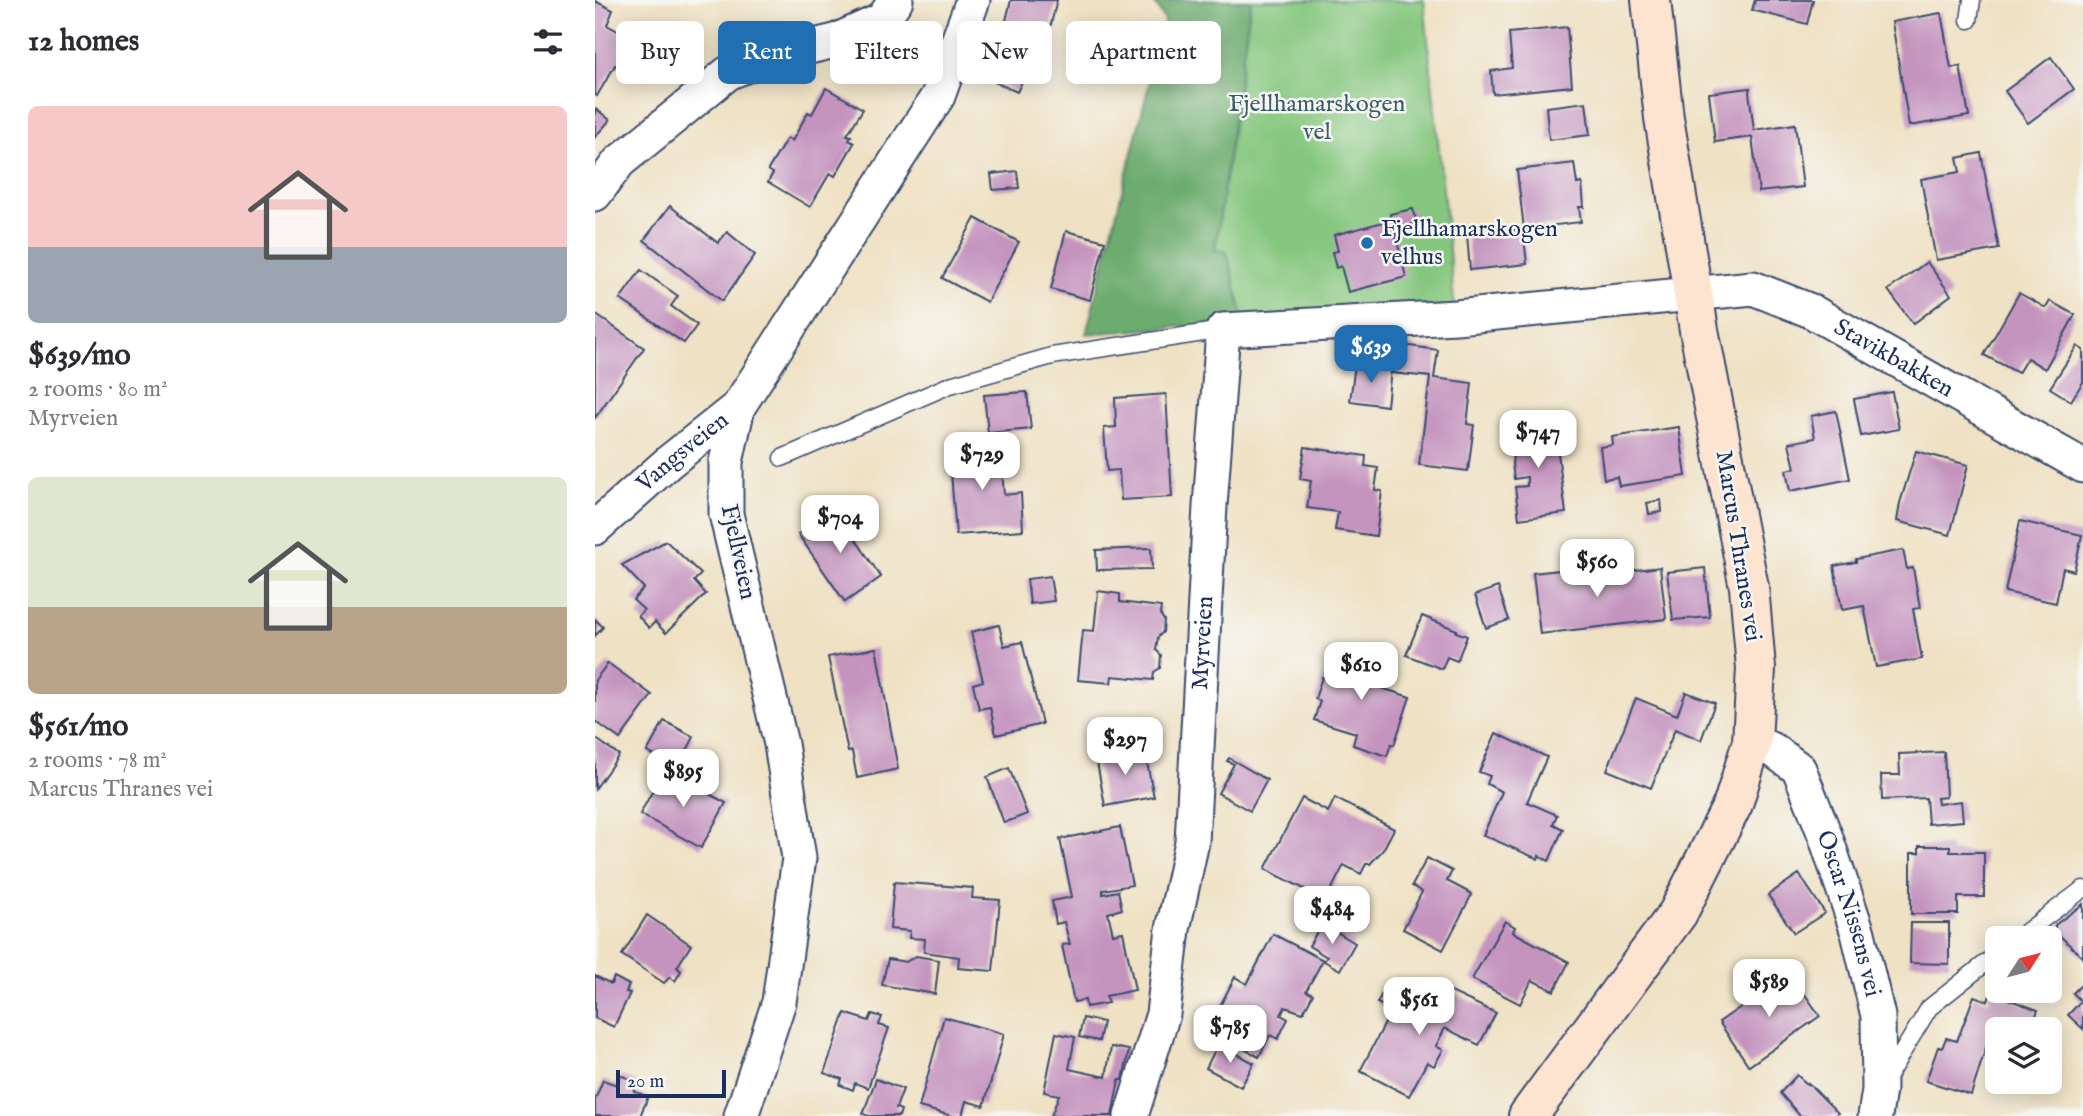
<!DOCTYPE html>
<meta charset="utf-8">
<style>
body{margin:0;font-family:"IM FELL English",serif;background:#f2f2f3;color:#2b2b33;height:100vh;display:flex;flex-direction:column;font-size:26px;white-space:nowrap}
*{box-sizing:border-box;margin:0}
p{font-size:23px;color:#7c7c81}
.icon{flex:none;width:38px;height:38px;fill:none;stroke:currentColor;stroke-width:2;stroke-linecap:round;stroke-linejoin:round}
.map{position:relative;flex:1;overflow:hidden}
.details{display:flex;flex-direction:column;background:#fff;width:595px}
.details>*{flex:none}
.hud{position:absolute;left:21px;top:21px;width:665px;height:63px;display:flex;gap:14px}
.needle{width:46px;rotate:54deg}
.controls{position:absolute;left:1390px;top:926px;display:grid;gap:14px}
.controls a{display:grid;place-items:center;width:77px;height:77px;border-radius:10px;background:#fff;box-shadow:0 4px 18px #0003;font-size:35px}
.scale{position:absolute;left:21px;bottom:18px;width:110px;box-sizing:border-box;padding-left:7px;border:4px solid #1b2f5e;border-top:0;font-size:19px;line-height:24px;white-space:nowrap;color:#1b2f5e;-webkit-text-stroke:5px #f6f6f2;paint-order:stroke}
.price{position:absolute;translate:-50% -60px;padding:0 16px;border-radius:14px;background:#fff;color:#222;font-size:23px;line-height:46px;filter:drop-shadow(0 2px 4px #0008)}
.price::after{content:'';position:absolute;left:50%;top:42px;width:21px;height:16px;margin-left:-10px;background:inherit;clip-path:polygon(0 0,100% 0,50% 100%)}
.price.active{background:#1f6fb2;color:#fff}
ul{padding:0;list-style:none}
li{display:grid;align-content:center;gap:14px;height:371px;padding:0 28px}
li span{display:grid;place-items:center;height:217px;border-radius:10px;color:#555}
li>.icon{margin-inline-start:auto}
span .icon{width:126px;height:126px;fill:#fffc;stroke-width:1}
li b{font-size:30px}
h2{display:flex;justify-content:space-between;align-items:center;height:84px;padding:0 28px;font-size:30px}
.chip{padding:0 24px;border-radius:10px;background:#fff;box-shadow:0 4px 18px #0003;font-size:24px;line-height:63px}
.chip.active{background:#1f6fb2;color:#fff}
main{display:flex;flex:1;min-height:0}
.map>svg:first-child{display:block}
</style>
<main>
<section class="details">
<h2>12 homes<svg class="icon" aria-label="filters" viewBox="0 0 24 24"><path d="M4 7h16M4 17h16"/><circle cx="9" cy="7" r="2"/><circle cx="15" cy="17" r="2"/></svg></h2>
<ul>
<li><span style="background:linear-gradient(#f6c9c9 65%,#9aa5b1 0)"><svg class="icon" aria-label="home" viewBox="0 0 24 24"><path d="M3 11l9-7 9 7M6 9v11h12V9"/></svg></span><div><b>$639/mo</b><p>2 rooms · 80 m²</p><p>Myrveien</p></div></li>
<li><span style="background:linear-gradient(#dfe7d0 60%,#b9a48a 0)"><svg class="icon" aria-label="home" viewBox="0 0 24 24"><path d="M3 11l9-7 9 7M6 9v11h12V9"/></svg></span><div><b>$561/mo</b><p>2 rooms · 78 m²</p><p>Marcus Thranes vei</p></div></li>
</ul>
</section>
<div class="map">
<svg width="1488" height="1116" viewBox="0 0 1488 1116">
<rect width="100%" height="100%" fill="#f6f6f2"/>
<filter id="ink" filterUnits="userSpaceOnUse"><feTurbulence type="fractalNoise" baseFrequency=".0143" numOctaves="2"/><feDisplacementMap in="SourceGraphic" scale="14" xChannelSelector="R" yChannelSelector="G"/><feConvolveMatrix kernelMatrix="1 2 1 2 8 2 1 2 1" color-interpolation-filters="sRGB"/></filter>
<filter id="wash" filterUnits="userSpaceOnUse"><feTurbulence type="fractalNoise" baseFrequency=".00686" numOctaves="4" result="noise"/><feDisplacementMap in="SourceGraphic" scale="28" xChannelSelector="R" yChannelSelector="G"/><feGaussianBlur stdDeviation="1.57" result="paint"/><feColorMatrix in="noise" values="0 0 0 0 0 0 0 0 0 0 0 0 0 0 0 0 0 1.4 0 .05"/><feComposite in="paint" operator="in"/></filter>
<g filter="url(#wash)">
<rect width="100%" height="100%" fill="#efe1c3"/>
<polygon fill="#86c77f" stroke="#507b6e" stroke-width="2" points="600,0 829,0 860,311 649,322 619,251 624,217"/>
<polygon fill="#6cac6e" stroke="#446e66" stroke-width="2" points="558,0 656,0 620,250 632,252 649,322 491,334 570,21"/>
<g id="blocks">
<g fill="#c494bf">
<polygon points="416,0 462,0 451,44 408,33"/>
<polygon points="1160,0 1218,0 1212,24 1157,10"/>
<polygon points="0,1 18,10 12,25 39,40 24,67 20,65 2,96 0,95"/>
<polygon points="1346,13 1356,68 1365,66 1374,116 1314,126 1297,22"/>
<polygon points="972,27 977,86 898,94 896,71 917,68 914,33"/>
<polygon points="407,45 438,59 422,92 391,78"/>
<polygon points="1456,57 1479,89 1433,123 1410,91"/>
<polygon points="231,88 268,109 252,135 256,136 254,140 259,143 240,176 235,173 215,207 173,182 178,173 173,170 192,138 197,141 213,112 217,114"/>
<polygon points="1155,88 1154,92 1159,130 1200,124 1208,187 1164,192 1157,137 1120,142 1114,93"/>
<polygon points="991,102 995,135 954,140 951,107"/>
<polygon points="0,108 15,120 0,137"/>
<polygon points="1386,153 1404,249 1341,260 1326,179 1365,172 1362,158"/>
<polygon points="979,163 982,184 987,183 989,207 984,207 986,222 929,229 922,170"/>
<polygon points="422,171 424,188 398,190 396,174"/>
<polygon points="75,206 123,243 132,232 160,255 127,301 49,240"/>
<polygon points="818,209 822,223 799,229 811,277 753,292 746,266 741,268 737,252 743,251 739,235 796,220 795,214"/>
<polygon points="380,218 424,242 392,302 347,278"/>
<polygon points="928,229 932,264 875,270 872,235"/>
<polygon points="471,231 510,241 495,300 456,289"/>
<polygon points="1332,262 1356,295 1318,324 1293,290"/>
<polygon points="46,270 83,296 76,306 102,325 89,343 25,299"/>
<polygon points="1424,293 1451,308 1455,301 1480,315 1450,369 1432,358 1423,373 1389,355"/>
<polygon points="0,314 49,348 0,418"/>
<polygon points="801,344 843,350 839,378 877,383 872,424 879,425 873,471 824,465 835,377 797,373"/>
<polygon points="1482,346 1488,350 1488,382 1476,401 1455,388"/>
<polygon points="760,365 796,369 792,406 755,401"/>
<polygon points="432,392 436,429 393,433 389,395"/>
<polygon points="1297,392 1304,429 1266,436 1259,399"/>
<polygon points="571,394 577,497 526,500 524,470 512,471 509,428 521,427 520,398"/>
<polygon points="1241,411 1255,479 1195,491 1191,470 1200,468 1194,443 1220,438 1216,416"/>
<polygon points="958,416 971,513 924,519 920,487 932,486 932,477 919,479 917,463 920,442 926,442 924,421"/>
<polygon points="1084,427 1091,476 1024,486 1022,477 1009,479 1005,447 1018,445 1017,437"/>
<polygon points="405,445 409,495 426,493 428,530 361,535 354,448"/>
<polygon points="710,447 771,456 770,466 783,468 780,490 787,491 781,536 740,530 743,512 712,508 716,481 705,479"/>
<polygon points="1321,451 1373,465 1355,535 1302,521 1305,503"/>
<polygon points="1066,500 1067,512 1054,514 1052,503"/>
<polygon points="240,509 286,577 250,602 203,534"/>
<polygon points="1425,521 1487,535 1479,571 1468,568 1461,603 1410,592"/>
<polygon points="71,541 106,574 99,581 111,594 71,633 60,622 54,628 43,616 49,610 38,600 49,588 27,565"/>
<polygon points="556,548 557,569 502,570 501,550"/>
<polygon points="1308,550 1312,569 1318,568 1325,608 1318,609 1327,659 1281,667 1269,606 1247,610 1239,566 1261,562 1261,559"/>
<polygon points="1065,567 1071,619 945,634 938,573 983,568 984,577"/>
<polygon points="1110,568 1115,617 1078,620 1072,572"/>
<polygon points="455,576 459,601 435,604 432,579"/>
<polygon points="903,587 914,620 891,628 880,595"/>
<polygon points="503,591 525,594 525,602 566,607 565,614 569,620 568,632 563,637 561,650 566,655 565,668 559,672 558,680 517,676 516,683 483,680 488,630 499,631"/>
<polygon points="827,616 862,630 861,632 872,636 862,661 852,657 847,669 811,655"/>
<polygon points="0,619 8,627 0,636"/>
<polygon points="404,625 409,646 427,642 447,724 401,735 395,707 384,709 378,684 388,681 376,632"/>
<polygon points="281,648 303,769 262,778 257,751 253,752 233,657"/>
<polygon points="761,648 790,657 780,686 815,697 799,745 796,744 792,756 758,745 761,733 719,720 725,701 720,699 727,677 731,678 738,657 757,663"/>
<polygon points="13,663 57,695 25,739 0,721 0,680"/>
<polygon points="1091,692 1120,703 1106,740 1080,729 1056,788 1012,770 1041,698 1082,715"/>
<polygon points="69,721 99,737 83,768 52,752"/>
<polygon points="901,733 952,757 932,802 962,815 958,824 968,829 954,861 944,856 943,859 888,835 907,792 892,784 895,776 884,772"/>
<polygon points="0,738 24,755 0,789"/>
<polygon points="549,748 559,797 510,806 501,757"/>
<polygon points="1349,752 1351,797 1342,798 1343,804 1366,801 1368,821 1333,824 1331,798 1287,800 1286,775 1305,775 1304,754"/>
<polygon points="634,758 672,780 655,811 623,793 639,764 632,761"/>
<polygon points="414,768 432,814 409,823 392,777"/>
<polygon points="69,770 131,803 106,848 45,814"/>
<polygon points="707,798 733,812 740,798 799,829 788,850 775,864 771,864 766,874 749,865 731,900 670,869"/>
<polygon points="525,827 537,885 508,890 508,894 523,891 527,909 513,913 518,934 528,932 540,990 511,996 513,1003 491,1007 490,1000 479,1002 467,945 475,944 469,922 461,924 457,901 477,897 465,839"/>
<polygon points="1324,846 1355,846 1355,852 1389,852 1389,897 1363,897 1363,914 1316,914 1316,853 1324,853"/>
<polygon points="832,858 857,871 852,881 877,894 848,950 808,929 827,892 817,886"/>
<polygon points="1204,874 1230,913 1199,933 1173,895"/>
<polygon points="299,882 378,888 377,898 405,900 398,971 363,968 364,957 329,952 330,939 314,938 315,931 295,929"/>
<polygon points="1488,904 1488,958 1460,931 1460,925"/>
<polygon points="52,915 96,945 82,967 86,971 80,981 75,977 69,983 27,955"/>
<polygon points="910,921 920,927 918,932 974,962 959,991 937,980 925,1004 877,979"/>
<polygon points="727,923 760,943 745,970 729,961 732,957 714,946"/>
<polygon points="1316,923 1354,923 1354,964 1315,963"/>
<polygon points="678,934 728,960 711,991 718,994 708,1013 690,1007 686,1015 693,1019 683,1039 675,1035 664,1057 613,1029 640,977 652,984"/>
<polygon points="321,956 344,960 340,994 287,985 293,959 311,962"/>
<polygon points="1195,973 1225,1016 1154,1066 1124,1022"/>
<polygon points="0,976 16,984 19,977 34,985 31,992 35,993 19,1027 0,1018"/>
<polygon points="1488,983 1488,1029 1473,1015 1486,1001 1478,993"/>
<polygon points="791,986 855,1020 856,1016 847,1005 854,991 901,1013 884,1045 850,1028 841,1046 848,1050 839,1066 832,1062 814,1096 765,1071 797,1010 782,1003"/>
<polygon points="1396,993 1443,1010 1438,1023 1444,1025 1443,1029 1402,1029 1402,1048 1392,1044 1376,1095 1331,1081 1343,1047 1347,1048 1351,1038 1362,1041 1379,996 1393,1001"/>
<polygon points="250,1013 274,1021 277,1014 287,1017 284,1025 294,1028 273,1088 260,1083 258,1090 245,1085 247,1079 229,1073"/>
<polygon points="349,1017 409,1034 389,1106 371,1101 367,1116 357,1116 324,1107"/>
<polygon points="488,1018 508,1022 504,1041 484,1037"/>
<polygon points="461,1033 480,1037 474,1069 511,1077 516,1047 534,1050 528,1080 524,1080 517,1116 456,1116 464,1095 449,1092"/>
<polygon points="623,1044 659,1063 646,1087 611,1068"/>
<polygon points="25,1075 42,1082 39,1091 53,1097 45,1116 0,1116 0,1100 8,1080 22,1085"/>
<polygon points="1202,1075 1212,1084 1213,1083 1243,1113 1240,1116 1205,1116 1185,1093"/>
<polygon points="281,1079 308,1089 301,1108 306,1110 304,1116 274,1116 268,1114"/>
</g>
</g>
</g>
<g filter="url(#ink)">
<use href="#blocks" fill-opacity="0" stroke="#3b4a6d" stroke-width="2"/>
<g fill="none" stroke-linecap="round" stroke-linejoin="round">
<g stroke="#3b4a6d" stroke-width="19">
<g id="lane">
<polyline points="1374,20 1377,0"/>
<polyline points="187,458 355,385 457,356 628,330"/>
<polyline points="1423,938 1488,889"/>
<polyline points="1290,1081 1334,1008 1402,954"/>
</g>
</g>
<g stroke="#3b4a6d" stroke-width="37">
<g id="street">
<polyline points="0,194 24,162 133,73 172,57 240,41 287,20 301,0"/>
<path id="s1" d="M0 528 75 461 143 407"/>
<path id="s2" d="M1157 742 1178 750 1204 769 1230 835 1263 933 1283 1016 1284 1090 1280 1116"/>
<polyline points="146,1116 184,1002 204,858 186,744 131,514 131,462 143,407 343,96 378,0"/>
<path id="s3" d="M536 1116 568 1014 578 929 597 842 615 506 628 330 861 317 1158 288 1216 311 1488 466"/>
</g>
</g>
<g stroke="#3b4a6d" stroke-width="42">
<polyline id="secondary" points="933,1116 1083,913 1138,804 1157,742 1161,668 1154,587 1104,330 1069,118 1056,0"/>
</g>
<use href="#lane" stroke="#fff" stroke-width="16"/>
<use href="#street" stroke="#fff" stroke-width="33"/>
<use href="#secondary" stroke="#fde4d1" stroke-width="38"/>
</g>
</g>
<circle fill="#1f6fb2" stroke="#f6f6f2" stroke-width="2.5" cx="772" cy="243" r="7"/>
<g text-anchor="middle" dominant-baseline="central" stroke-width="5" stroke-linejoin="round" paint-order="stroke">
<g font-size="24" fill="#3b5d68" stroke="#f6f6f2">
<text x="722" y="104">Fjellhamarskogen<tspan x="722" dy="28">vel</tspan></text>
</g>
<g font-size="24" fill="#1b2f5e" stroke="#f6f6f2" text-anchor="start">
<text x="786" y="229">Fjellhamarskogen<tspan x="786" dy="28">velhus</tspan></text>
</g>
<g font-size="24" fill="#1b2f5e" stroke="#f6f6f2">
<text stroke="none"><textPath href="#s3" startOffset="1484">Stavikbakken</textPath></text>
<text stroke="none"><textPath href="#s1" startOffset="116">Vangsveien</textPath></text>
<text transform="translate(1143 546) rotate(81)">Marcus Thranes vei</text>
<text transform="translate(143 552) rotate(78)">Fjellveien</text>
<text stroke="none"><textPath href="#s3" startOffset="481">Myrveien</textPath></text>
<text stroke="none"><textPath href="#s2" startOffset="208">Oscar Nissens vei</textPath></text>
</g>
</g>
</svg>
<div class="controls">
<a><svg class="needle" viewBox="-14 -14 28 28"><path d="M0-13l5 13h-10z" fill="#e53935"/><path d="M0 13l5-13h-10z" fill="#7c7c81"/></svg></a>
<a><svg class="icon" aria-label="layers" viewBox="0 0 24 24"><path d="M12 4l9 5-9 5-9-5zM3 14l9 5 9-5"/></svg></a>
</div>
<div class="scale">20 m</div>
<b class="price active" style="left:776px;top:385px">$639</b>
<b class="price" style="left:943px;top:470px">$747</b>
<b class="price" style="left:387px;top:492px">$729</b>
<b class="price" style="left:245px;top:555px">$704</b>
<b class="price" style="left:1002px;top:599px">$560</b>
<b class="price" style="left:766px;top:702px">$610</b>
<b class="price" style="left:530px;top:777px">$297</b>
<b class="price" style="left:88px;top:809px">$895</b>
<b class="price" style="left:737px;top:946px">$484</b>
<b class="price" style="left:1174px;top:1019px">$589</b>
<b class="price" style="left:824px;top:1037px">$561</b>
<b class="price" style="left:635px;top:1065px">$785</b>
<div class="hud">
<a class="chip">Buy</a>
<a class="chip active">Rent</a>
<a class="chip">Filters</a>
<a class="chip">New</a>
<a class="chip">Apartment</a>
</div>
</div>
</main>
